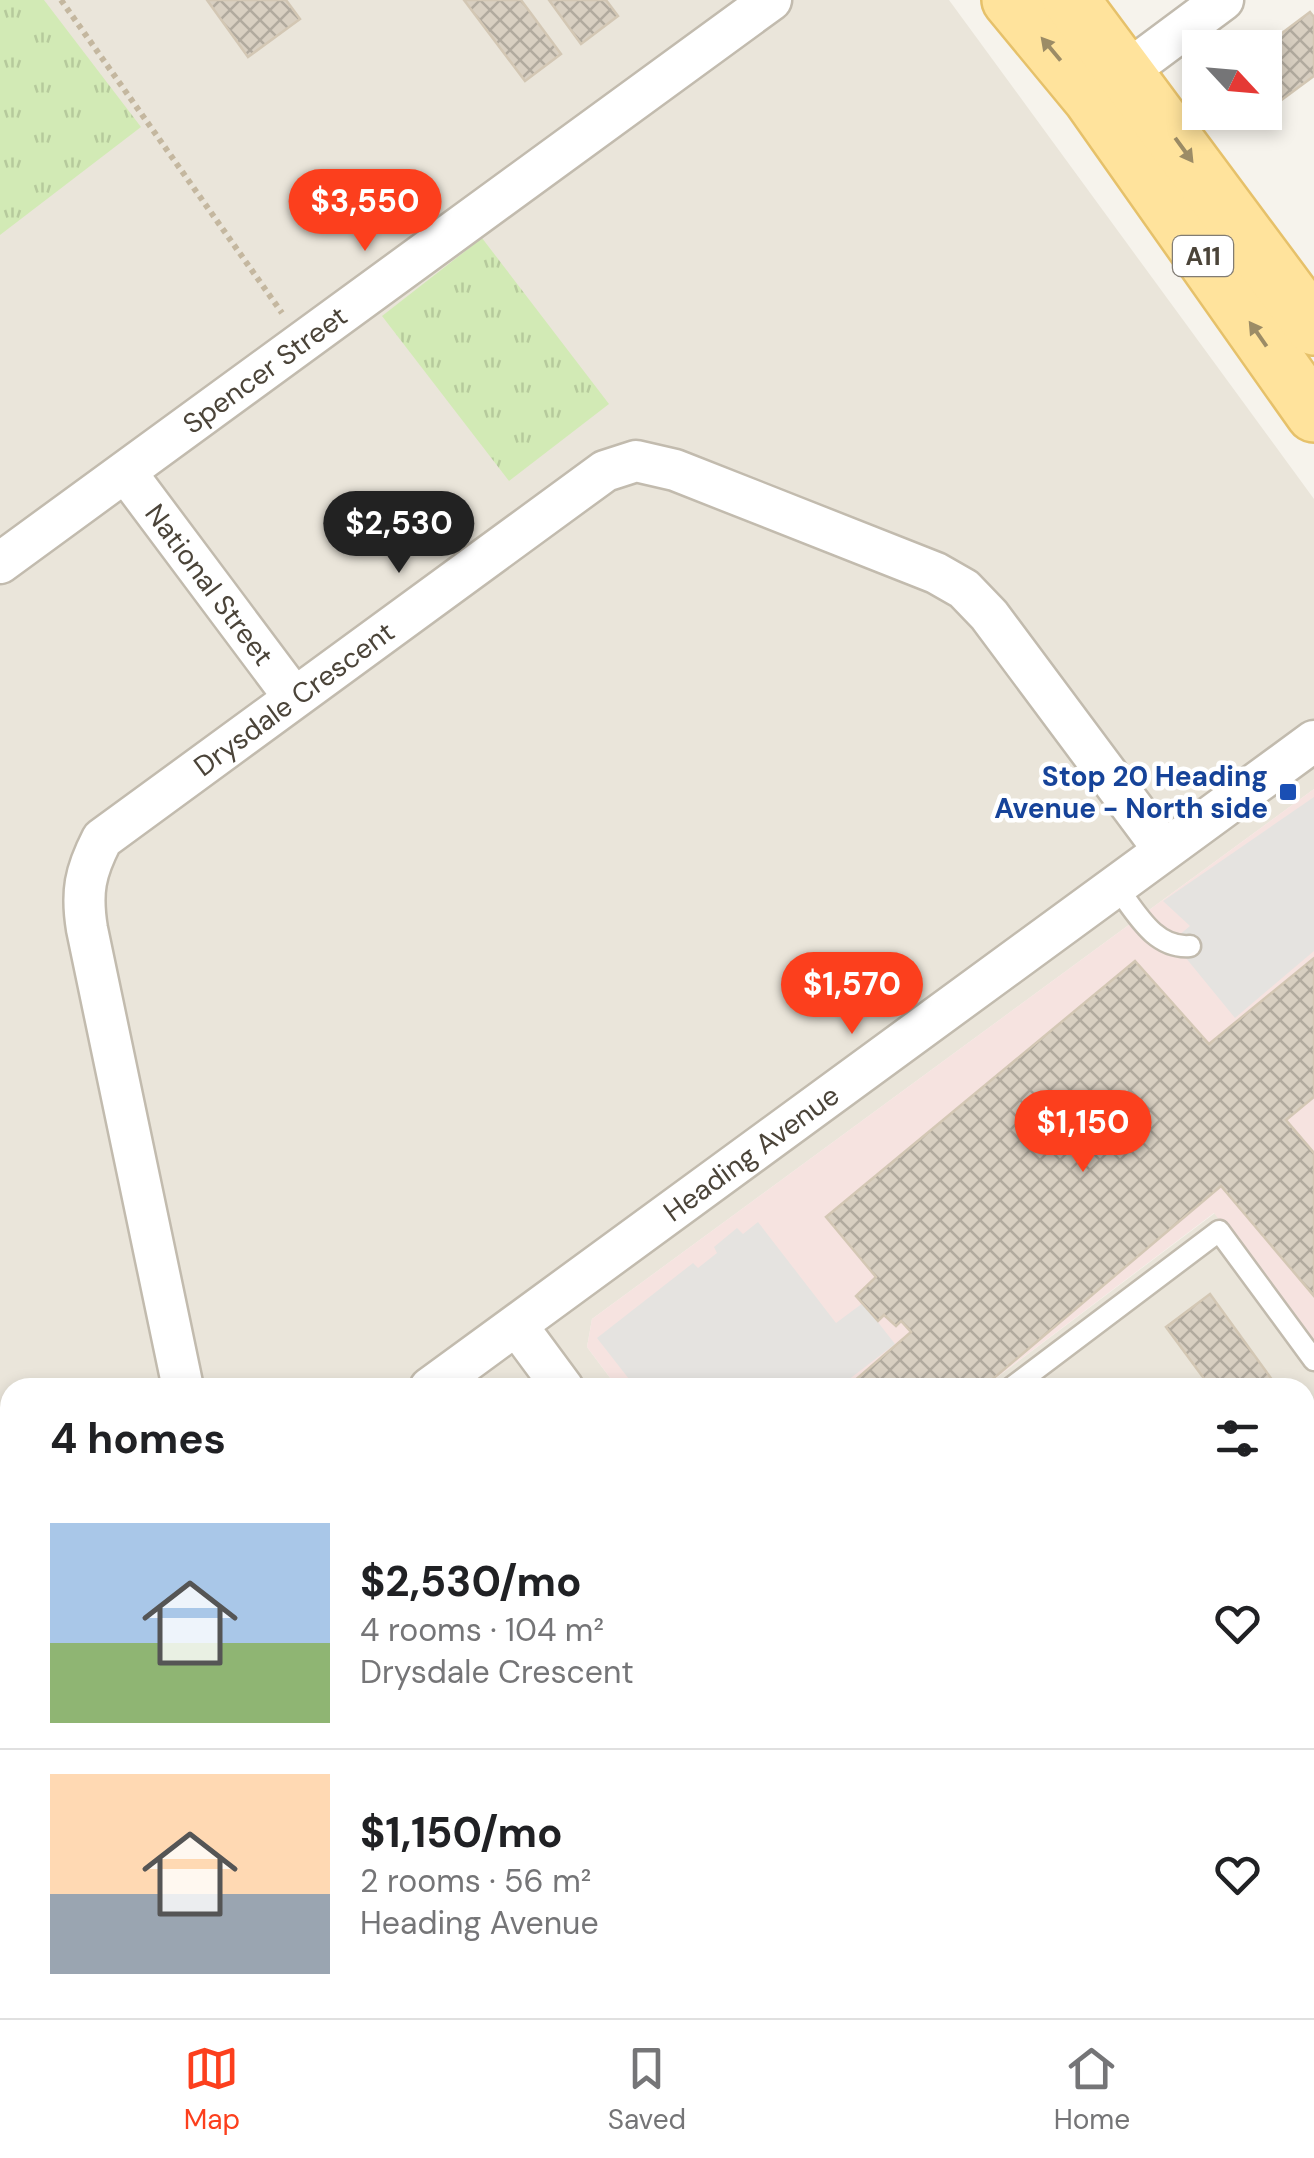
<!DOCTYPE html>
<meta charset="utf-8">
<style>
body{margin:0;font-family:"DM Sans",sans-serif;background:#f2f2f2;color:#202124;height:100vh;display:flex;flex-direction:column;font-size:38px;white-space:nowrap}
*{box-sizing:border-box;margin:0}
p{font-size:32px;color:#757577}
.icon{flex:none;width:55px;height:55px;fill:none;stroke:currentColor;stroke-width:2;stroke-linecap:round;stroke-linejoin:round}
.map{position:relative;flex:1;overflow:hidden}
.sheet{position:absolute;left:0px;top:1378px;width:1315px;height:642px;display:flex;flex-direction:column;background:#fff;border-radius:30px 30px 0 0;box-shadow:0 5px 15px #0003}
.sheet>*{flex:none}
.needle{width:65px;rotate:116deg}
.fabs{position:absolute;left:1182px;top:30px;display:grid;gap:20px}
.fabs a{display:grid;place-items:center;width:100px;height:100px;border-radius:0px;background:#fff;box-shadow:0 5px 15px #0003;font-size:50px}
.price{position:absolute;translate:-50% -85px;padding:0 22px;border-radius:35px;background:#fc3f1d;color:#fff;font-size:32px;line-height:65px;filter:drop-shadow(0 2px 5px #0008)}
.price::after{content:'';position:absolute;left:50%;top:60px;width:30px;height:22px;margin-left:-15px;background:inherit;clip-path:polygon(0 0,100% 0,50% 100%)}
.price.current{background:#222;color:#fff}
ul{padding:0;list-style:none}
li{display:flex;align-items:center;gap:30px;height:250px;padding:0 50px}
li+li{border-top:2px solid #e0e0e0}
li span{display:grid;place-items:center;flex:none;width:280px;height:200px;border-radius:0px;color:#555}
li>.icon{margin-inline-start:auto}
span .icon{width:120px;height:120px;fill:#fffc;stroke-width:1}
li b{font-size:42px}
h2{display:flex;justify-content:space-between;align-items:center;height:120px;padding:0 50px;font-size:42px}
.menu{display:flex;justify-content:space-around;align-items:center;height:140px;border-top:2px solid #e0e0e0;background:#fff;font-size:28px;color:#757577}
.menu a{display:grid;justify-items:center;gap:5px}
.menu .current{color:#fc3f1d}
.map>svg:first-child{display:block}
</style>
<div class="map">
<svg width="1314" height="2018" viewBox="0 0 1314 2018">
<defs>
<pattern id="park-tufts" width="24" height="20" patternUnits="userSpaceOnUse" patternTransform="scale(2.5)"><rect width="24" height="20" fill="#d2eab5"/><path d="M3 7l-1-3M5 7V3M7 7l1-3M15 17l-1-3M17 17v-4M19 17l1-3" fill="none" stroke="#b6ca9c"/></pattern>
<pattern id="building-cross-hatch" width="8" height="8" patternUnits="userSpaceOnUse" patternTransform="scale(2.5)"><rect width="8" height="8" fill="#d8cfc1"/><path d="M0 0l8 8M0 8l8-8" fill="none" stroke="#b1aa9e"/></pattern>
</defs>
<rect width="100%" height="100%" fill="#f6f3ec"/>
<polygon fill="#eae5da" points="0,0 949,0 1314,499 1314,789 592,1319 587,1347 617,1387 10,1388 10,2010 1305,2010 1305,1388 984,1387 1215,1213 1314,1347 1314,2018 0,2018"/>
<polygon fill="#f6e3e0" points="1314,789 1314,1347 1214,1213 984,1387 617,1387 587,1347 592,1319"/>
<g fill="url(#park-tufts)">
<polygon points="0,0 44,0 141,127 0,235"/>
<polygon points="482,238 609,404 509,481 382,316"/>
</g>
<g fill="#e5e3e0">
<polygon points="1314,797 1314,951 1235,1018 1172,941 1190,926 1163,901"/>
<polygon points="758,1222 836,1323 863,1303 895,1344 839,1387 636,1388 597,1338 693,1263 698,1268 717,1253 714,1247 737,1228 743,1234"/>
</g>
<g fill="url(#building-cross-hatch)" stroke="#d3c7b4" stroke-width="2.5">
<polygon points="207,0 286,0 300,19 248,57"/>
<polygon points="464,0 521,0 561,54 525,81"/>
<polygon points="549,0 606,0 618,16 581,44"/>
<polygon points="1310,12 1314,17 1314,76 1265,112 1262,48"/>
<polygon points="1314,958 1314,1097 1286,1120 1314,1153 1314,1296 1221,1186 982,1388 846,1388 911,1332 901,1321 896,1326 884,1315 878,1321 856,1296 876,1277 826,1217 1135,961 1209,1044"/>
<polygon points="1210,1294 1278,1388 1211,1388 1166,1327"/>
<polygon points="1305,1424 1314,1436 1314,1528 1305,1516"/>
<polygon points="10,1793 10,1866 0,1859 0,1804"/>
<polygon points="68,2010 74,2010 80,2018 57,2018"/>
<polygon points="156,2010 161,2018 108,2018 104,2011"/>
</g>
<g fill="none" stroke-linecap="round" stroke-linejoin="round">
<g stroke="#c2bbae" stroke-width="25">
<g id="lane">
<path d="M1116 886C1136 912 1154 949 1190 946"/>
<polyline points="1011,1388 1219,1231 1314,1360"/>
</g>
</g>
<g stroke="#c2bbae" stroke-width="45">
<g id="street">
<polyline points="1106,87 1223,0"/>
<path id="s1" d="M127 474 293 696"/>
<path id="s2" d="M0 563 771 0"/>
<polyline points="518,1327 563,1388"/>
<path id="s3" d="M183 1388 87 929C81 892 85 872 102 839L605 471 636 461 675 470 936 573 964 589 989 615 1164 850"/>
<path id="s4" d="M430 1388 1314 741"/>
<polyline points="1305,1672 1314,1665"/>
<polyline points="0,1702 10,1695"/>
<polyline points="587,2010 588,2018"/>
<polyline points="1020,2010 1025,2018"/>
<polyline points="835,2018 846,2010"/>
</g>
</g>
<g stroke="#e6c16a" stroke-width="60">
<g id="primary">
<polyline points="1010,0 1091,98 1314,414"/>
<polyline points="1071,0 1314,327"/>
</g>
</g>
<polyline stroke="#c4b79f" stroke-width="6" stroke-dasharray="5 5" stroke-linecap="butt" points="61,0 282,313"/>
<use href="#lane" stroke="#fff" stroke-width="20"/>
<use href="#street" stroke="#fff" stroke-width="40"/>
<use href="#primary" stroke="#ffe39c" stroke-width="55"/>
</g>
<defs><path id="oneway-solid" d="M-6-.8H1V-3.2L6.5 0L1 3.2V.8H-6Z" transform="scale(2.5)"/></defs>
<g fill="#9c8c66">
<use href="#oneway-solid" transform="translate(1051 49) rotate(-130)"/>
<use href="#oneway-solid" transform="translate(1184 150) rotate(54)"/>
<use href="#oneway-solid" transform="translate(1258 334) rotate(-125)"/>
</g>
<rect fill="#1a4fb4" stroke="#fff" stroke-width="4" x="1278" y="782" width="20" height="20" rx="5"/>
<g text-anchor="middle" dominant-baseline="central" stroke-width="9" stroke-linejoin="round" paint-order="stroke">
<rect fill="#fff" stroke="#817c74" stroke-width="2.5" x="1173" y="236" width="60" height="40" rx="8"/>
<g font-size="25" font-weight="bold" fill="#4b4439">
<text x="1203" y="256">A11</text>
</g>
<g font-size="28" fill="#4b4439" stroke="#fff">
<text stroke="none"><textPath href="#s2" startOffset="328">Spencer Street</textPath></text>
<text stroke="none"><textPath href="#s1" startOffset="138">National Street</textPath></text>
<text stroke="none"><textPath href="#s3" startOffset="800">Drysdale Crescent</textPath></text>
<text stroke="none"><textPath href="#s4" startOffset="398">Heading Avenue</textPath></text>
</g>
<g font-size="28" font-weight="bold" fill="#164399" stroke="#fff" text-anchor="end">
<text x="1268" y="776">Stop 20 Heading<tspan x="1268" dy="32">Avenue - North side</tspan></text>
</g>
</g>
</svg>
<div class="fabs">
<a><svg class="needle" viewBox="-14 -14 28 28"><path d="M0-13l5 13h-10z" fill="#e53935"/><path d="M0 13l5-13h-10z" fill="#757577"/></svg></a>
</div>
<b class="price" style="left:365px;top:254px">$3,550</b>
<b class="price current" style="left:399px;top:576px">$2,530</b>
<b class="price" style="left:852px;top:1037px">$1,570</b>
<b class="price" style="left:1083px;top:1175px">$1,150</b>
<section class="sheet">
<h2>4 homes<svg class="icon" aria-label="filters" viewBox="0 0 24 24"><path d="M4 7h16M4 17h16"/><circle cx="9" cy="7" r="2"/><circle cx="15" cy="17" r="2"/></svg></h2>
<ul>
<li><span style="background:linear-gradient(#a9c7e8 60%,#8fb573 0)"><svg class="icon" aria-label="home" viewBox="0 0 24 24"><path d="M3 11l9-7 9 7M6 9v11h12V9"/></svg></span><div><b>$2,530/mo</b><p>4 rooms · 104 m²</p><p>Drysdale Crescent</p></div><svg class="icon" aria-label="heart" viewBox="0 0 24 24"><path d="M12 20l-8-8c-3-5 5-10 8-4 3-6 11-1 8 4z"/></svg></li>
<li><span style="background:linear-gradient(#ffd9b3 60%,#9aa5b1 0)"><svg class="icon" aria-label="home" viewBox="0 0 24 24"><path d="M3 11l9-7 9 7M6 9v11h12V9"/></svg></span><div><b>$1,150/mo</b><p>2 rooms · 56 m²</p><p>Heading Avenue</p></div><svg class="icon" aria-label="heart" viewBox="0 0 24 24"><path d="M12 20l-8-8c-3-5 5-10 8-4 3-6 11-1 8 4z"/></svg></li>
</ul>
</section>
</div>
<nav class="menu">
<a class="current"><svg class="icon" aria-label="map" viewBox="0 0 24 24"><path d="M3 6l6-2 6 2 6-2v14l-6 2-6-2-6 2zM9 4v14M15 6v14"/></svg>Map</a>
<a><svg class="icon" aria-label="saved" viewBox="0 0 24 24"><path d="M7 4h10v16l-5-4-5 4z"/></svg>Saved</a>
<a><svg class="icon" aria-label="home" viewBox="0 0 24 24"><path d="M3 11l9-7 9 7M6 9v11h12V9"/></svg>Home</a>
</nav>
